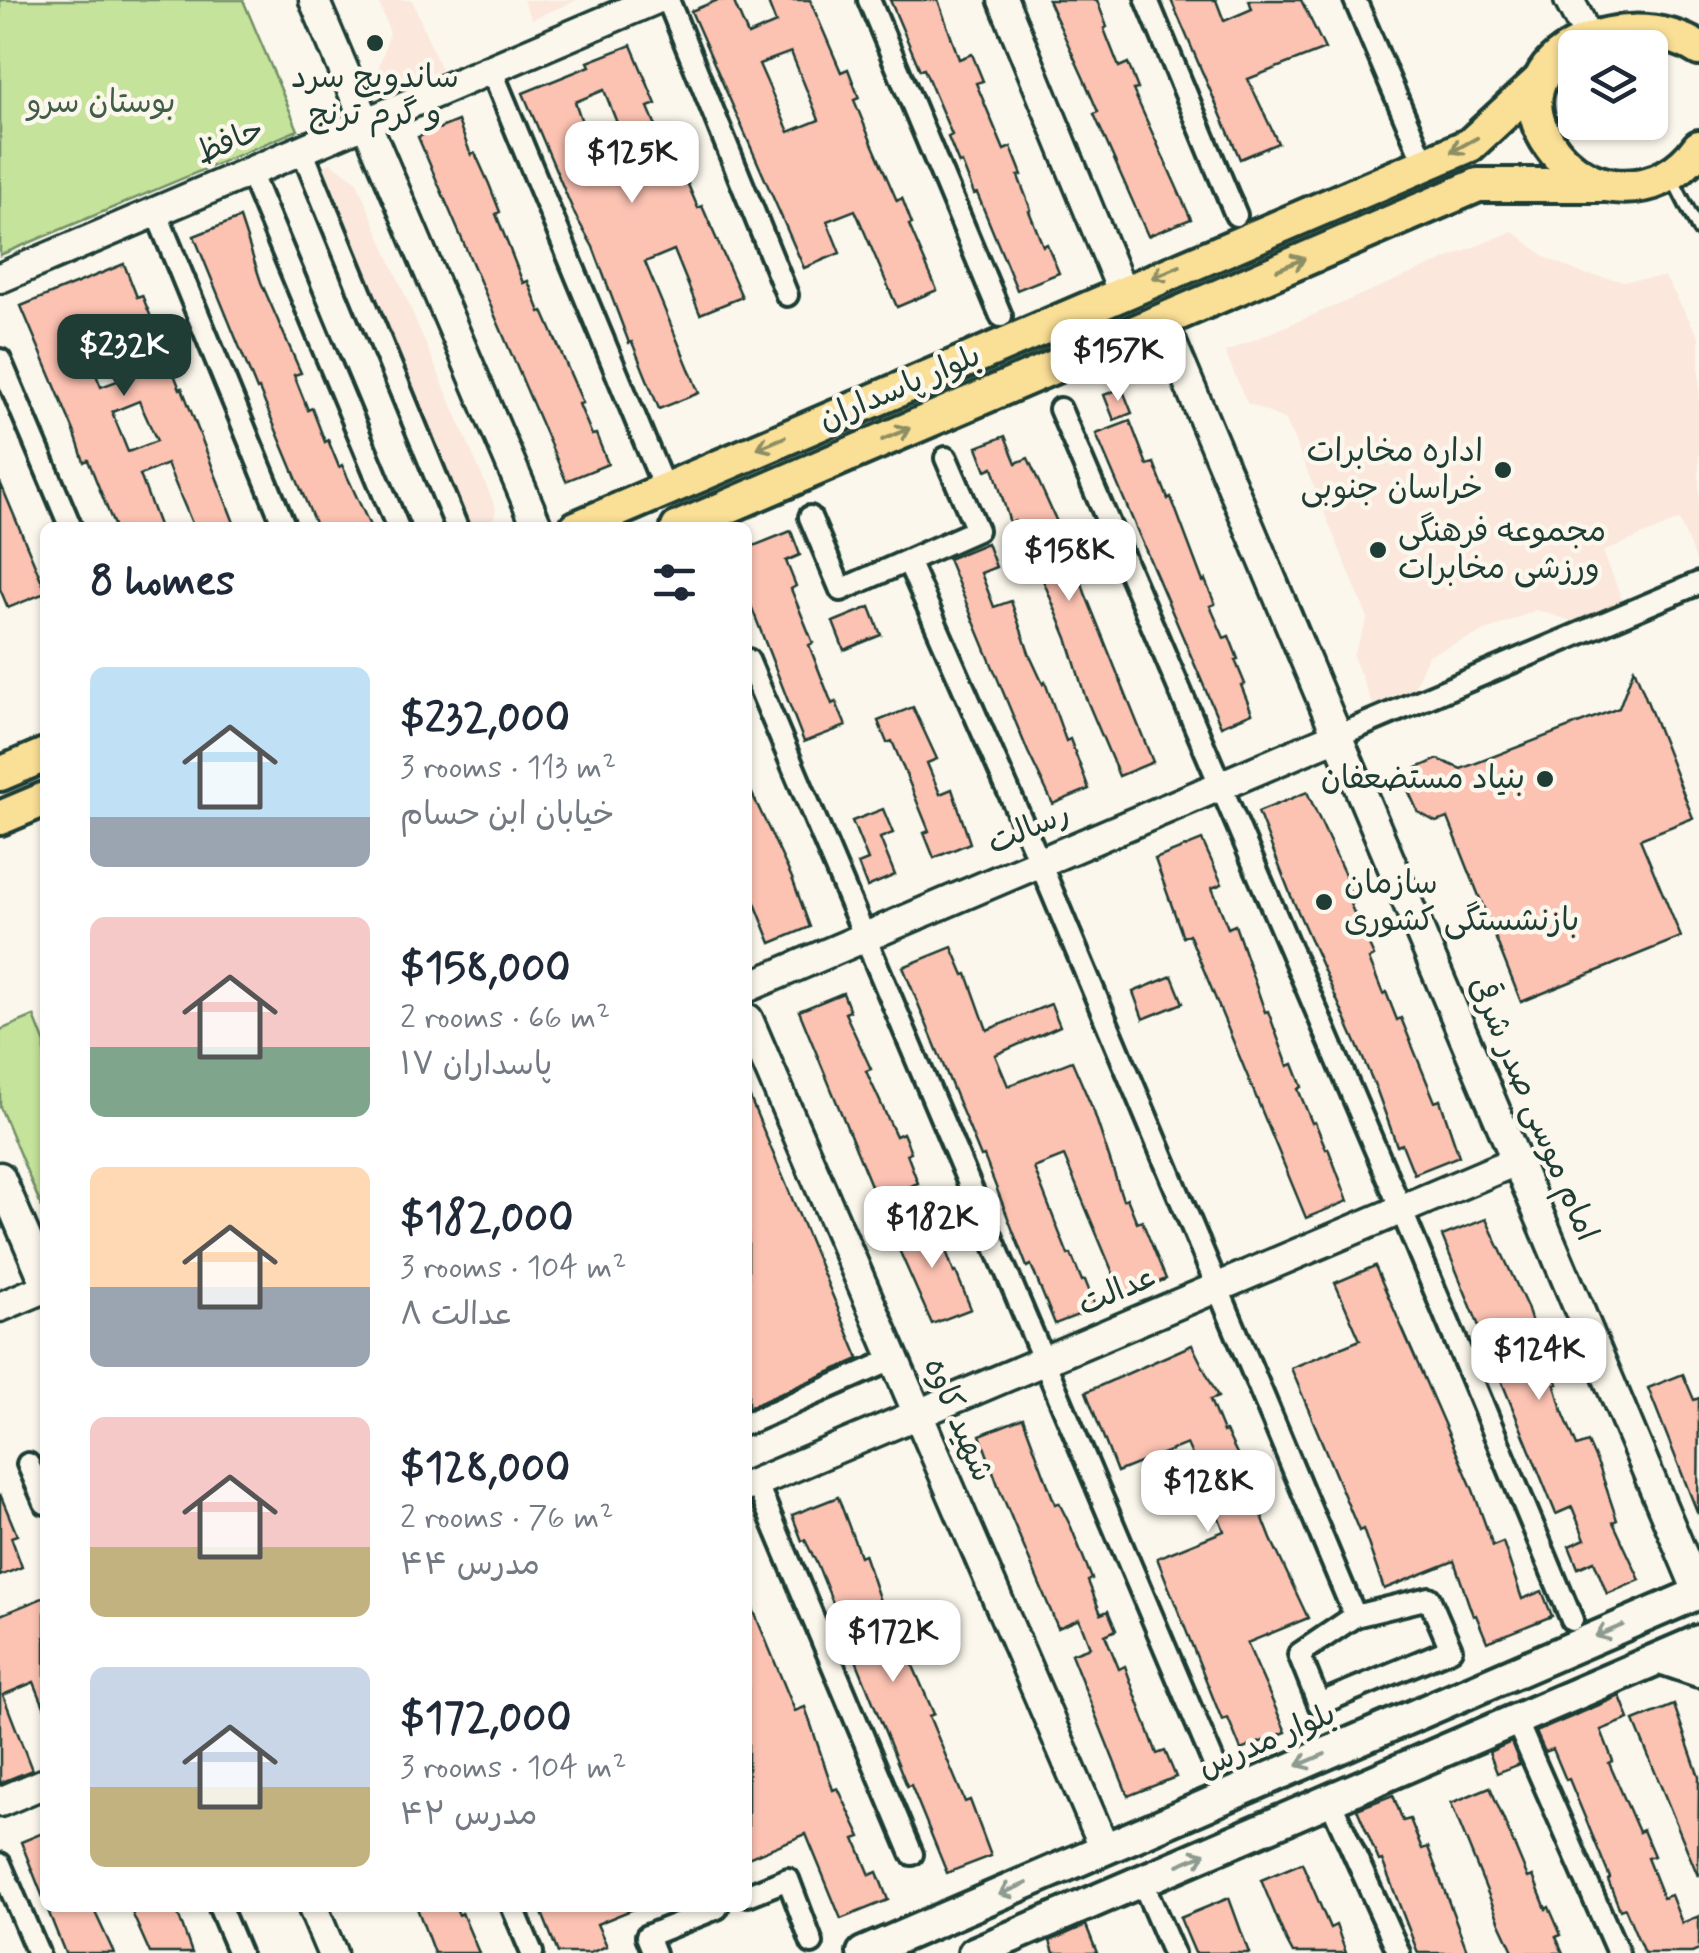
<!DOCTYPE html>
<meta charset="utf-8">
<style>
body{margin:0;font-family:Mynerve,"Playpen Sans Arabic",sans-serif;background:#f6f6f7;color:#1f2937;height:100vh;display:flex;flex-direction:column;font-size:38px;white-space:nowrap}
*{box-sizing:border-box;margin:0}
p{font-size:32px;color:#747a83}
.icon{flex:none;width:55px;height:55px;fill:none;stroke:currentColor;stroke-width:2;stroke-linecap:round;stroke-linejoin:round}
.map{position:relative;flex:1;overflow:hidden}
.details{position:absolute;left:40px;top:522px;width:712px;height:1390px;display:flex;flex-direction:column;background:#fff;border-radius:15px;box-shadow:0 2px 8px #0004}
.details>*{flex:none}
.buttons{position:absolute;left:1558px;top:30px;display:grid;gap:20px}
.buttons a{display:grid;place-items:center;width:110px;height:110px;border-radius:15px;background:#fff;box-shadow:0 2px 8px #0004;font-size:50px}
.price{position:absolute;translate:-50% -85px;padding:0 22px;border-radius:20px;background:#fff;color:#222;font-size:32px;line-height:65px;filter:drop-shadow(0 2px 5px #0008)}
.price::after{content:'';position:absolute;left:50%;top:60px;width:30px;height:22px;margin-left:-15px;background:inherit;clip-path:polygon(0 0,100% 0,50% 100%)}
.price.active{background:#1f3d34;color:#fff}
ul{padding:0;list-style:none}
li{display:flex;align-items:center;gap:30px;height:250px;padding:0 50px}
li span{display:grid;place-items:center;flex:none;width:280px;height:200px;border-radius:15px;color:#555}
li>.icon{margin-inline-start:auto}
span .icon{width:120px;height:120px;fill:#fffc;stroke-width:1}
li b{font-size:42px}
h2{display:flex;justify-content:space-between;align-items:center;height:120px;padding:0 50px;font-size:42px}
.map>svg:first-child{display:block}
</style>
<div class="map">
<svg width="1699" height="1953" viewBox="0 0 1699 1953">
<rect width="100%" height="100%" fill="#fbf7ec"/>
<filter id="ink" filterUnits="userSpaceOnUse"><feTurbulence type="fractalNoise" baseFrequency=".01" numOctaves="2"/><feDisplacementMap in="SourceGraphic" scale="20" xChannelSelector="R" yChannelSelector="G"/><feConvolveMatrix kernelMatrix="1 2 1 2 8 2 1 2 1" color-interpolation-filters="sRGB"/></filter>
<g filter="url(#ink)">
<g fill="#fbe7db">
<polygon points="378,0 412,0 441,70 397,86 385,82 379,66 390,33"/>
<polygon points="523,0 577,0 532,19"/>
<polygon points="331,163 356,180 496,509 492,524 484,527 463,527 315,170"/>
<polygon points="1513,231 1545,257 1583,274 1624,281 1665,277 1699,337 1699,567 1679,520 1603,552 1623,602 1576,622 1536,610 1428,655 1414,688 1373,705 1353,656 1368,618 1286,420 1247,403 1225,352"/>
</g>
<g fill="#c5e39a" stroke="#729067" stroke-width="2.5">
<polygon points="0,0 243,0 298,130 0,255"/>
<polygon points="34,1016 45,1044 45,1215 0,1107 0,1030"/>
</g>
<g fill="#fcc2b2" stroke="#1f3d34" stroke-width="2.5" fill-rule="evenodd">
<path d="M718 0H733L748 35 776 23 767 0H810L841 72 848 69 859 98 854 100 868 134 897 201 902 198 912 224 909 225 937 290 897 307 855 210 827 221 840 253 804 268 691 11ZM791 52 819 120 789 132 759 64Z"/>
<polygon points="890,0 938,0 959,59 972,54 983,81 976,83 1004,150 1011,147 1022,175 1018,176 1031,210 1029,211 1043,246 1047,244 1059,273 1017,290 977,193 974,194 962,163 959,164 948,137 952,135 924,69 920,70"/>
<polygon points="1048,0 1097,0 1107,27 1104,29 1119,67 1128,63 1138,89 1133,90 1191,219 1148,236 1094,114 1098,112 1083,77"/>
<polygon points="1171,0 1216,0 1224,21 1252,9 1249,0 1301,0 1325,49 1248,79 1278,143 1240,159"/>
<path d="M631 45 656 104 648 107 666 150 672 147 698 208 702 206 742 297 700 314 674 250 645 262 699 393 659 409 632 342 629 343 593 247 575 215 523 93 590 66 588 62ZM604 90 632 161 600 174 575 102Z"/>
<polygon points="458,121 471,155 475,153 489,184 500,212 496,214 523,283 528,281 540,312 543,311 583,403 579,404 592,435 596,434 608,464 566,481 418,137"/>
<polygon points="240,218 261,282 301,373 294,375 308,410 312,408 325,442 328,440 339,467 342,465 371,528 317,528 259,389 257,390 194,236"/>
<path d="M124 264 137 297 142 295 180 389 182 388 236 528H194L167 464 140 475 160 528H115L88 460 84 462 74 431 21 306ZM111 334 128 377 101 387 84 345ZM139 401 157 441 128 452 112 412Z"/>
<polygon points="1122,388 1132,413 1114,420 1104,395"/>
<polygon points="1130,421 1147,465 1154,463 1168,499 1171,497 1203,582 1205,580 1215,604 1210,606 1224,638 1229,636 1238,659 1235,660 1245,684 1241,685 1252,713 1221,726 1096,434"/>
<polygon points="1005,436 1016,463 1028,458 1066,542 1070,541 1080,565 1077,566 1085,593 1153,762 1119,776 1085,696 1067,638 1043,580 1015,521 1010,523 993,467 986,470 977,447"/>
<polygon points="0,482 45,589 45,593 8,608 0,589"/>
<polygon points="791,531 800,555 786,561 796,586 791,589 813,643 809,645 832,704 836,702 846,726 804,742 748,598 748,548"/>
<polygon points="987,543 996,567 981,573 994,607 1011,601 1030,656 1043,684 1045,682 1066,741 1070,739 1089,789 1053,804 1028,752 948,559"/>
<polygon points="870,607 881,635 844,650 833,622"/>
<polygon points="1634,668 1693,818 1640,839 1681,937 1521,1002 1448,818 1436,822 1418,812 1408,790 1417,768 1438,759 1461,769 1619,708"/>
<polygon points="913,707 937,759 927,763 940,794 952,789 970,843 934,858 924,833 929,831 905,772 892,741 887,743 878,721"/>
<polygon points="748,785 792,878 810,927 771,943 748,886"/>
<polygon points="1307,792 1345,875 1353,903 1350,904 1374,956 1369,959 1383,994 1386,992 1397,1020 1401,1018 1435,1102 1440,1100 1459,1156 1414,1174 1402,1144 1397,1146 1376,1088 1291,896 1258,812"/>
<polygon points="883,809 893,833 880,838 895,875 867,887 858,864 868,860 852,821"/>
<polygon points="1202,840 1222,884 1212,888 1228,928 1235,925 1265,1012 1268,1011 1288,1066 1293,1064 1302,1087 1298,1089 1312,1123 1315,1122 1326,1149 1328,1148 1348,1201 1306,1218 1189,934 1183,937 1155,859"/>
<polygon points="952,947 964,975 967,974 987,1030 1051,1004 1060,1026 995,1055 1008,1086 1072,1061 1094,1112 1123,1200 1127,1198 1137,1223 1142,1221 1166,1279 1123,1297 1064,1156 1034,1168 1068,1255 1071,1254 1082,1281 1085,1280 1096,1308 1055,1324 1031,1265 1027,1267 984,1156 981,1157 903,967"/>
<polygon points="1172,976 1183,1003 1143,1019 1133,992"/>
<polygon points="843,993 850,1011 845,1013 871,1069 866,1071 896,1136 903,1133 911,1152 907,1154 918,1183 877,1200 799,1011"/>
<polygon points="748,1093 859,1359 748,1408"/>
<polygon points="934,1217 954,1273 956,1272 971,1309 932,1324 892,1234"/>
<polygon points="1486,1219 1527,1307 1544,1362 1549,1361 1558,1384 1555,1385 1562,1410 1577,1446 1588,1442 1600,1469 1617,1520 1613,1522 1640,1580 1607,1594 1594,1561 1578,1568 1569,1546 1585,1539 1572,1507 1556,1514 1442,1236"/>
<polygon points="1375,1266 1473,1490 1493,1546 1503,1542 1522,1599 1542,1591 1552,1616 1487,1642 1476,1615 1473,1616 1454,1561 1384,1589 1363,1529 1359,1531 1291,1368 1360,1340 1335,1283"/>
<polygon points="1192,1345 1218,1397 1210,1400 1223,1432 1226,1431 1241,1462 1271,1539 1308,1618 1247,1643 1286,1732 1241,1750 1228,1718 1222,1720 1157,1558 1224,1531 1211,1497 1187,1444 1117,1472 1086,1392"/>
<polygon points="1683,1374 1694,1400 1699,1398 1698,1514 1648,1388"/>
<polygon points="1023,1418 1055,1504 1059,1503 1071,1527 1092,1579 1088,1581 1101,1614 1108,1611 1116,1630 1105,1635 1119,1669 1125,1666 1157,1754 1165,1751 1176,1777 1128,1796 1071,1654 1090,1647 1079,1619 1058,1628 999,1488 980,1435"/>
<polygon points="0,1494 17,1535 11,1537 22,1567 0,1576"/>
<polygon points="838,1497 860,1556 864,1554 883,1610 887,1608 897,1635 903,1632 913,1657 910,1659 934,1714 929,1716 965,1802 970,1800 991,1856 947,1873 911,1785 907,1786 818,1566 805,1540 802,1541 792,1515"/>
<polygon points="45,1597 45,1709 34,1682 3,1695 32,1770 0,1783 0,1615"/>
<polygon points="748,1597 795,1711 805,1707 833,1790 838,1788 861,1837 855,1839 870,1875 877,1872 888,1900 841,1919 806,1834 748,1858"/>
<polygon points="1620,1696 1629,1719 1601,1730 1613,1761 1609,1763 1639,1832 1643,1830 1654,1856 1647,1858 1663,1898 1671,1895 1682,1923 1699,1916 1699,1950 1692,1953 1644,1953 1625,1908 1620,1910 1608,1880 1610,1878 1569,1779 1566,1780 1553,1749 1545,1752 1536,1732"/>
<polygon points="1674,1705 1699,1777 1698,1876 1634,1721"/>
<polygon points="1511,1742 1520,1764 1497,1773 1489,1752"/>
<polygon points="1490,1787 1528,1878 1533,1876 1546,1909 1549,1907 1561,1935 1556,1937 1563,1953 1514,1953 1500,1923 1451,1803"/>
<polygon points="1393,1795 1403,1821 1410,1819 1422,1849 1428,1847 1468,1953 1418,1953 1382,1860 1379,1861 1357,1809"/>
<polygon points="45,1832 45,1900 44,1900 21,1842"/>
<polygon points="1302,1863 1330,1928 1336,1925 1346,1953 1293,1953 1286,1940 1261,1880"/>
<polygon points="1229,1898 1249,1953 1195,1953 1180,1918"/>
<polygon points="47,1908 93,1908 114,1953 65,1953"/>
<polygon points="130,1908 176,1908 192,1953 150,1953"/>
<polygon points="417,1908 456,1908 459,1915 462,1913 479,1953 434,1953"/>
<polygon points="540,1908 636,1908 597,1924 607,1946 590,1953 558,1953"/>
<polygon points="1086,1925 1097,1953 1054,1953 1050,1941"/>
</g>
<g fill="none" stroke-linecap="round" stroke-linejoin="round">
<g stroke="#1f3d34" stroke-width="18">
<polyline id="service" points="1672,178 1699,231"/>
</g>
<g stroke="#1f3d34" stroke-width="28">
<g id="minor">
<polyline points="668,0 787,295"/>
<polyline points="869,0 1001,316"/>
<polyline points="1147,0 1236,215"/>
<polyline points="1355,0 1424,162"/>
<polyline points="491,69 665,490"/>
<polyline points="302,150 457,528"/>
<polyline points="250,172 398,528"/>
<polyline points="156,212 285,528"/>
<polyline points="0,360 71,528"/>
<polyline points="1060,409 1401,1209 1572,1620"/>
<polyline points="810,517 841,590 977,530 946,458"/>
<polyline points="908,561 1040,863 1355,1616"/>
<polyline points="748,660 1217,1771"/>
<polyline points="1337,736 1699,583"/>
<polyline points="748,1423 894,1359"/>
<polyline points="28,1464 45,1503"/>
<polyline points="756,1482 912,1854"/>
<polygon points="1429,1598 1451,1649 1319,1704 1299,1654 1355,1616"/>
<polyline points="1516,1720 1618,1953"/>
<polyline points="1330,1800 1399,1953"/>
<polyline points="0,1864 38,1953"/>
<polyline points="1142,1881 1173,1953"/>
<polyline points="748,1895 788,1879 812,1943"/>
<polyline points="220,1908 239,1953"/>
<polyline points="513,1908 532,1953"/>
<polyline points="654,1953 647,1936 717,1908"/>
</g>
</g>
<g stroke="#1f3d34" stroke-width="35">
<g id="tertiary">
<polyline points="314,0 538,528"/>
<polyline points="1003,0 1122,291"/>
<polyline points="1569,0 1580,21"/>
<polyline points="0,278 654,0"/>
<polyline points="1162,320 1699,1594"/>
<polyline points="748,987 1337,736"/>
<polyline points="748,1019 1105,1849"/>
<polyline points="0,1177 45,1282"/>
<polyline points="0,1307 45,1288"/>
<polyline points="748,1486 1516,1161"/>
<polyline points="0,1802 45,1783"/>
<polyline points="313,1908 332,1953"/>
</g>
</g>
<g stroke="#1f3d34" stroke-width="38">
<g id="secondary">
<polyline points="1661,1658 1699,1671"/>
<polyline points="863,1953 1699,1593"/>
<polyline points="974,1953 1699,1641"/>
</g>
</g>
<g stroke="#1f3d34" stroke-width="40">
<g id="primary">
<path d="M1699 49C1622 0 1484 61 1555 152 1570 170 1589 183 1613 186 1649 190 1678 176 1699 147"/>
<polyline points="576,528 1470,145 1538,82"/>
<polyline points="678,528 1478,185 1603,185"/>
<polyline points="0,774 45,755"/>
<polyline points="0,818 45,799"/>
</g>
</g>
<use href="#service" stroke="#fbf7ec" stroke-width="10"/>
<use href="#minor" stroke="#fbf7ec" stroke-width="20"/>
<use href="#tertiary" stroke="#fbf7ec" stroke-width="28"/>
<use href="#secondary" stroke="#fbf7ec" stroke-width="30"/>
<use href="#primary" stroke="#fadf96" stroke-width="32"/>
</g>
<defs><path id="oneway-shaft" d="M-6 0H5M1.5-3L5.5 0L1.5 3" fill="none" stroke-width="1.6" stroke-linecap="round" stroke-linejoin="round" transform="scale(2.5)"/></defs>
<g stroke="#8c8e65">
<use href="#oneway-shaft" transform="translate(1464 145) rotate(151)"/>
<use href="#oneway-shaft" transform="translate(1291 264) rotate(-23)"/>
<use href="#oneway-shaft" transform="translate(1166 272) rotate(157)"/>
<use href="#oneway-shaft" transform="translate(896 434) rotate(-23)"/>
<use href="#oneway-shaft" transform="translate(771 443) rotate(157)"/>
</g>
<g stroke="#8d9a90">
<use href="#oneway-shaft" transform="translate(1609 1631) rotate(157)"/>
<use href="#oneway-shaft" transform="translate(1311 1760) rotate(157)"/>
<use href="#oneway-shaft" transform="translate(1192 1859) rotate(-23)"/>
<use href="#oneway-shaft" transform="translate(1013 1889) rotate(157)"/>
</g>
</g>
<g fill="#1f3d34" stroke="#fbf7ec" stroke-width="4">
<circle cx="375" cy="43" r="10"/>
<circle cx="1503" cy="470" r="10"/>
<circle cx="1378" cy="550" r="10"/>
<circle cx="1545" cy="779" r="10"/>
<circle cx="1324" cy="902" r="10"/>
</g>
<g text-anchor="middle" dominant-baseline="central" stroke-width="9" stroke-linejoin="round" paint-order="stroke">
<g font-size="32" fill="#1f3d34" stroke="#fbf7ec" text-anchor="end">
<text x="375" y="78" text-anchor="middle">ساندویچ سرد<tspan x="375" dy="37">و گرم ترنج</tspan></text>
<text x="1483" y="452">اداره مخابرات<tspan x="1483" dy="37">خراسان جنوبی</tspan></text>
<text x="1398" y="532" text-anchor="start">مجموعه فرهنگی<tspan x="1398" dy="37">ورزشی مخابرات</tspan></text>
<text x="1525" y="779">بنیاد مستضعفان</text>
<text x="1344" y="884" text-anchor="start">سازمان<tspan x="1344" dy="37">بازنشستگی کشوری</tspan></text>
</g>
<g font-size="32" fill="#405e48" stroke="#fbf7ec">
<text x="101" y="103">بوستان سرو</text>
</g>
<g font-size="32" fill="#1f3d34" stroke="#fbf7ec">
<text transform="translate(230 142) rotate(-23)">حافظ</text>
<text transform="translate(900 388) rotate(-23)">بلوار پاسداران</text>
<text transform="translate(1029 829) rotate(-23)">رسالت</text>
<text transform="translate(1533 1109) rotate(67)">امام موسی صدر شرقی</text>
<text transform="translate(1118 1291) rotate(-23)">عدالت</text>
<text transform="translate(958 1420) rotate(67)">شهید کاوه</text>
<text transform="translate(1267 1741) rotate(-23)">بلوار مدرس</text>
</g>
</g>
</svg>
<div class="buttons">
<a><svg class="icon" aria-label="layers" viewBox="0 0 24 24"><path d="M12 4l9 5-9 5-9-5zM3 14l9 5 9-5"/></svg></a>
</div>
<b class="price" style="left:632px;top:206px">$125K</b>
<b class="price active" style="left:124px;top:399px">$232K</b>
<b class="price" style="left:1118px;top:404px">$157K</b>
<b class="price" style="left:1069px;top:604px">$158K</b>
<b class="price" style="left:932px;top:1271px">$182K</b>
<b class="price" style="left:1539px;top:1403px">$124K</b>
<b class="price" style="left:1208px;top:1535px">$128K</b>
<b class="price" style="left:893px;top:1685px">$172K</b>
<section class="details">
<h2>8 homes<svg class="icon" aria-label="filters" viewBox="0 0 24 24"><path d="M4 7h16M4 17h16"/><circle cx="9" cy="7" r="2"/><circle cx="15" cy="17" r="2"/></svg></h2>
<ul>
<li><span style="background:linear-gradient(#bfe0f5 75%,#9aa5b1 0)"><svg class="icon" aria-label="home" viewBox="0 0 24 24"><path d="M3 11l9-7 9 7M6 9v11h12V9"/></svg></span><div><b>$232,000</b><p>3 rooms · 113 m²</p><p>خیابان ابن حسام</p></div></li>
<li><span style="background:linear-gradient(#f6c9c9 65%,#7fa58c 0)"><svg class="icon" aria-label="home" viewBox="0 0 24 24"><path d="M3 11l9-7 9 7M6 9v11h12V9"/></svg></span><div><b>$158,000</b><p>2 rooms · 66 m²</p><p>پاسداران ۱۷</p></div></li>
<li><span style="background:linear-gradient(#ffd9b3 60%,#9aa5b1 0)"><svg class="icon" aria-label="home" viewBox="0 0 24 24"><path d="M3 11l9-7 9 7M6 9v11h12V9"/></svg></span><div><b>$182,000</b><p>3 rooms · 104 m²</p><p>عدالت ۸</p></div></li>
<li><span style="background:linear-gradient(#f6c9c9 65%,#c2b280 0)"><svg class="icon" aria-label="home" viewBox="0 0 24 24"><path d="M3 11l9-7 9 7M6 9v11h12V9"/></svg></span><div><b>$128,000</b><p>2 rooms · 76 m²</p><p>مدرس ۴۴</p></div></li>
<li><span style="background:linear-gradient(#c9d6e8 60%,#c2b280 0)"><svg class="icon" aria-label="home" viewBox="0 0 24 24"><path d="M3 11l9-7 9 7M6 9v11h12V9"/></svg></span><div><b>$172,000</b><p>3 rooms · 104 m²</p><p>مدرس ۴۲</p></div></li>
</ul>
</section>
</div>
